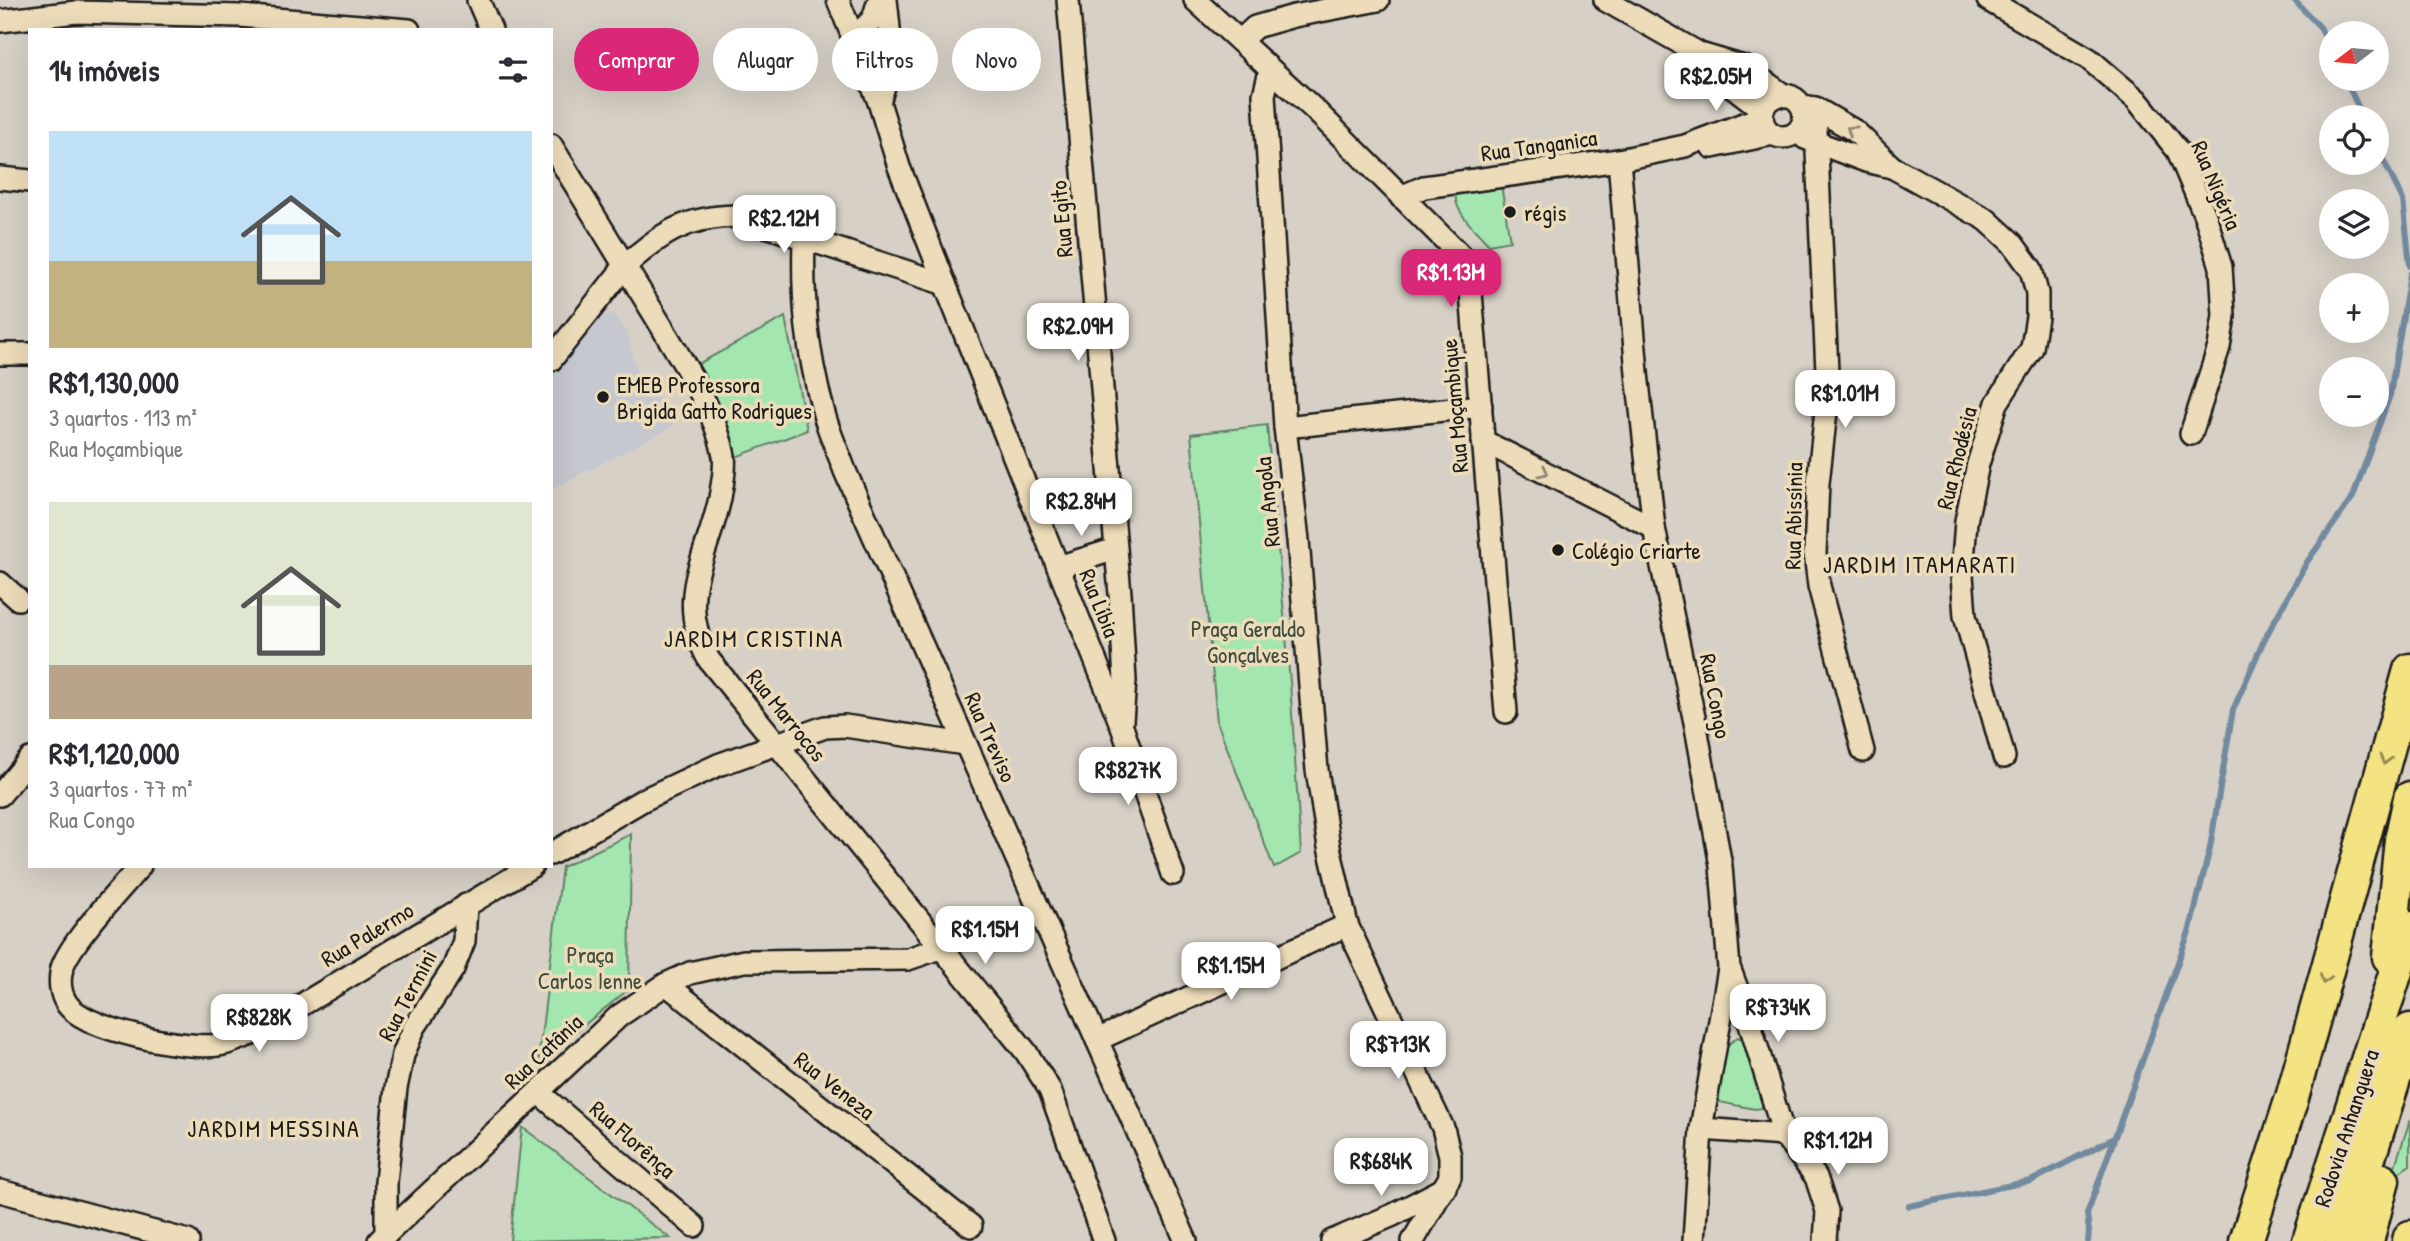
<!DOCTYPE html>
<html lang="pt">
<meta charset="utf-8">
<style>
body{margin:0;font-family:"Patrick Hand",sans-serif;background:#f7f7f7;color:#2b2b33;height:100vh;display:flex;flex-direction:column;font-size:26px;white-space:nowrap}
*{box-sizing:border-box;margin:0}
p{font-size:23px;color:#7c7c81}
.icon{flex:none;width:38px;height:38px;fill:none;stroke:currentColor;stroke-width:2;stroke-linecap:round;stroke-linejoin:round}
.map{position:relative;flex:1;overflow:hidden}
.side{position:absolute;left:28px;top:28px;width:525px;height:840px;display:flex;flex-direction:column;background:#fff;border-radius:0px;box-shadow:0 7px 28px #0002}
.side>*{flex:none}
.hud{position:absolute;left:574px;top:28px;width:665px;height:63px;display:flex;gap:14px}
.needle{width:46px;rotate:254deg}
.controls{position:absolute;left:2319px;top:21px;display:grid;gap:14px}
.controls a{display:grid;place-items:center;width:70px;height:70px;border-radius:50%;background:#fff;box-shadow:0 7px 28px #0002;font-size:35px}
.price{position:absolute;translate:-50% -60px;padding:0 16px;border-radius:14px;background:#fff;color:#222;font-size:23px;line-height:46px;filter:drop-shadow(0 2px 4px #0008)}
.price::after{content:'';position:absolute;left:50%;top:42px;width:21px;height:16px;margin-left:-10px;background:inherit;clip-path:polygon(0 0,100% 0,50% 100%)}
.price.on{background:#db2777;color:#fff}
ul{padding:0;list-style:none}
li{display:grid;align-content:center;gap:14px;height:371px;padding:0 21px}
li span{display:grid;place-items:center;height:217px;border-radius:0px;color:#555}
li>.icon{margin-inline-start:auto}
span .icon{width:126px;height:126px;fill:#fffc;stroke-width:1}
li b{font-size:30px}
h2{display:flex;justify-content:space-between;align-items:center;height:84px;padding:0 21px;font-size:30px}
.pill{padding:0 24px;border-radius:32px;background:#fff;box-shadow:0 7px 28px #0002;font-size:24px;line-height:63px}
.pill.on{background:#db2777;color:#fff}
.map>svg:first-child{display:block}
</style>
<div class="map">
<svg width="2410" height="1241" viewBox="0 0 2410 1241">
<rect width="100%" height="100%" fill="#d6d0c6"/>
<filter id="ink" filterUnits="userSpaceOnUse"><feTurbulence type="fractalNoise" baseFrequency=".0143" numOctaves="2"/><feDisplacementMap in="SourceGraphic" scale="14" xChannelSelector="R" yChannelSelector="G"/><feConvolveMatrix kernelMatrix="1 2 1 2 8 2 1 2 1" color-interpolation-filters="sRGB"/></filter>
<g filter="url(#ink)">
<polygon fill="#c6c8cf" points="613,314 627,331 635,368 675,425 551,490 551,369 595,316"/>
<g fill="#a4e6b0" stroke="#608166" stroke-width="2">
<path d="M1500 178 1510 241 1489 245C1477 231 1452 211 1456 192Z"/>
<polygon points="785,317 807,430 733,458 698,364"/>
<polygon points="1267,425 1290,682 1301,853 1274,868 1217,722 1191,434"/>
<polygon points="631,834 629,989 538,1062 562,867"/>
<polygon points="1738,1037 1745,1040 1762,1091 1762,1108 1755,1109 1719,1102 1716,1088 1725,1047"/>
<polygon points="2410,1120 2410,1165 2391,1178"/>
<polygon points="522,1127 670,1238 510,1241"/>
</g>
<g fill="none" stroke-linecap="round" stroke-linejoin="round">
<g stroke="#728a9f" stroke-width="6">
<polyline points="2294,0 2320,27 2331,50"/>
<polyline points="2345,79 2363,117"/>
<polyline points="2376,145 2403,200 2410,266"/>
<polyline points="1909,1206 2031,1181 2114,1138"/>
<polyline points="2088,1241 2089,1231 2087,1214 2190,929 2210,848 2233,710 2264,640 2307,562 2353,497 2390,395 2410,274"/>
</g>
<g stroke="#1c1c1c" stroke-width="26">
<g id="minor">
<polyline points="478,0 491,30"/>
<polyline points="838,0 879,102 899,167 945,284 1122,727 1173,874"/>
<polyline points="1068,0 1120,594 1125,681 1122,721"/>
<polyline points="1195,0 1315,110 1459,254 1470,281 1506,712"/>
<polyline points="1605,0 1700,54 1744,67 1785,96"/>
<polyline points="1988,0 2089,59 2137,100 2178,151 2206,218 2221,267 2224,316 2219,347 2191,434"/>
<polyline points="0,21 76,12 240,16 409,30"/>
<polyline points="854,38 873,19 879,0"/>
<polyline points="1240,41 1255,27 1294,16 1378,0"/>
<polyline points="1700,54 1729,84 1763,110"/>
<polyline points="1270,71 1264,95 1285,427 1298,540 1317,770 1329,847 1347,925 1433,1107 1443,1128 1450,1156 1450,1177 1413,1241"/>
<circle cx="1783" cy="116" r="21"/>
<path d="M879 102C894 60 891 43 886 0"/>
<polyline points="1803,106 1815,108 1855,131 1892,167 1987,220 2012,243 2031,269 2037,293 2037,317 2032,348 1997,403 1978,464 1966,521 1962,575 1965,616 2004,757"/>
<polyline points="1815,108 1828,393 1818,483 1815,553 1819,586 1863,751"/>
<polyline points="1805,138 1866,161 1892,167"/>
<path d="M551 145C588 206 625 266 662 327 684 365 716 411 724 456 726 469 722 485 720 498 707 560 674 597 709 660L1026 1052 1050 1090 1104 1241"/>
<polyline points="1712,147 1773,134"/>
<polyline points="1619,160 1637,373 1654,528 1696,727 1721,866 1729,969 1701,1129 1694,1241"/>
<polyline points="0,178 30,181"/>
<polyline points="1401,197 1424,187 1619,160 1685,146 1762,117"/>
<path d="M804 239C802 301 807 351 823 410 828 431 838 451 845 471L1186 1241"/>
<polyline points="0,354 30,354"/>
<path d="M551 360 625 266C661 233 686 217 735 216L945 284"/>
<polyline points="1285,427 1481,406"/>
<polyline points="1483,441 1654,528"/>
<polyline points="1058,567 1116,549"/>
<polyline points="0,583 18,599"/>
<polyline points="0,795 30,759"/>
<polyline points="551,854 643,800 718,765 825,727 845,726 965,744"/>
<path d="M140 866C120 890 71 941 62 968 59 980 60 994 67 1004 86 1031 187 1050 219 1045 231 1043 243 1037 255 1033L532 866"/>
<polyline points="1730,970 1749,1021 1784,1135 1816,1177 1827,1211 1825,1241"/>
<polyline points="666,984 971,1226"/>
<polyline points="1097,1040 1347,925"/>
<polyline points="538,1092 694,1226"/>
<polyline points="1701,1129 1784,1135"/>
<polyline points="0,1191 188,1241"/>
<polyline points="386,1235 386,1182 396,1088 403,1055 414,1028 453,969 464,941 466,905"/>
<polyline points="379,1241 619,1016 666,984 690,973 744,961 908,959 943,947"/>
<polyline points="1332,1241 1393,1215 1445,1188"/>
</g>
</g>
<g stroke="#1c1c1c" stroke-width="37">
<g id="highway">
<polyline points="2389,957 2401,840 2410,798"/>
<polyline points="2246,1241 2292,1098 2410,670"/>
<polyline points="2309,1241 2410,928"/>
<polyline points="2342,1241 2410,1030"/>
<polyline points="2367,1241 2383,1180"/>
<polyline points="2409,1241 2410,1237"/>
</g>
</g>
<use href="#minor" stroke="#eddcb9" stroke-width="21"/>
<use href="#highway" stroke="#f4e382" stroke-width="32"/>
</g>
<defs><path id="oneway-chevron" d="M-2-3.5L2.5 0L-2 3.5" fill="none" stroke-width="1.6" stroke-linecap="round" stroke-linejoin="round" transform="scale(1.75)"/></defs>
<g stroke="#8f8672">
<use href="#oneway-chevron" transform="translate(1851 130) rotate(-146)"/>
<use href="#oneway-chevron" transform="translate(1544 472) rotate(27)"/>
</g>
<g stroke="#938954">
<use href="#oneway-chevron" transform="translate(2385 760) rotate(105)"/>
<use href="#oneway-chevron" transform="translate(2325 979) rotate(106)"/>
</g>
</g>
<g fill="#1c1c1c" stroke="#eddcb9" stroke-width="2.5">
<circle cx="1510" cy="212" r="7"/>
<circle cx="603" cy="397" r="7"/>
<circle cx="1558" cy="550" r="7"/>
</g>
<g text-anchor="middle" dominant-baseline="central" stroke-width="7" stroke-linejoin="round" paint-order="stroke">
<g font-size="23" fill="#1c1c1c" stroke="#eddcb9">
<text transform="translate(1539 145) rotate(-8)">Rua Tanganica</text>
<text transform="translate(2217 185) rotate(67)">Rua Nigéria</text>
<text transform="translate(1061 219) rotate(-95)">Rua Egito</text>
<text transform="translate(1454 406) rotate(-95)">Rua Moçambique</text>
<text transform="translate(1956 458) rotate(-76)">Rua Rhodésia</text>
<text transform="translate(1267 502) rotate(-96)">Rua Angola</text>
<text transform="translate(1793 516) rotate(-89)">Rua Abissínia</text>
<text transform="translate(1100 603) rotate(68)">Rua Líbia</text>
<text transform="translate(1716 696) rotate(79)">Rua Congo</text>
<text transform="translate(787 715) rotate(51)">Rua Marrocos</text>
<text transform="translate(991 737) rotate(66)">Rua Treviso</text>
<text transform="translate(367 934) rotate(-31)">Rua Palermo</text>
<text transform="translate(407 995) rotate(-62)">Rua Termini</text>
<text transform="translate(543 1051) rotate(-43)">Rua Catânia</text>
<text transform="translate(835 1085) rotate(38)">Rua Veneza</text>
<text transform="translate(2346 1128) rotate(-72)">Rodovia Anhanguera</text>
<text transform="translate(633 1139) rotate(41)">Rua Florênça</text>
</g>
<g font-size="23" fill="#1c1c1c" stroke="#eddcb9" text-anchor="start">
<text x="1524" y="212">régis</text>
<text x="617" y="384">EMEB Professora<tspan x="617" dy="26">Brigida Gatto Rodrigues</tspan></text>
<text x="1572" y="550">Colégio Criarte</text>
</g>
<g font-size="23" fill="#3e4e41" stroke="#eddcb9">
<text x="1248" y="628">Praça Geraldo<tspan x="1248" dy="26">Gonçalves</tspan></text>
<text x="590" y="954">Praça<tspan x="590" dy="26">Carlos Ienne</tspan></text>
</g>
<g font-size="24" letter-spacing="2" fill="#1c1c1c" stroke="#eddcb9">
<text x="1920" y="564">JARDIM ITAMARATI</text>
<text x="754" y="638">JARDIM CRISTINA</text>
<text x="274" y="1128">JARDIM MESSINA</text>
</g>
</g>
</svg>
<div class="controls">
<a><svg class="needle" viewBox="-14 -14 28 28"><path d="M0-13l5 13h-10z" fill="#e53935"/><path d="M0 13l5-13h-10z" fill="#7c7c81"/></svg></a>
<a><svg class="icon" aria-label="locate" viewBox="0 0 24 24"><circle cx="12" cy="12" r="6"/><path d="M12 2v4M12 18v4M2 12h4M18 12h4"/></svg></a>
<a><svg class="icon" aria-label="layers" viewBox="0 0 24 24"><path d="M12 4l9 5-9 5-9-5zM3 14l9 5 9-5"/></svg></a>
<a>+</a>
<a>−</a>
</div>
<b class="price" style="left:1716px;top:113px">R$2.05M</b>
<b class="price" style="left:784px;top:255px">R$2.12M</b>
<b class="price on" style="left:1451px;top:309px">R$1.13M</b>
<b class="price" style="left:1078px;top:363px">R$2.09M</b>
<b class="price" style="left:1845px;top:430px">R$1.01M</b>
<b class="price" style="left:1081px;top:538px">R$2.84M</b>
<b class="price" style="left:1128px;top:807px">R$827K</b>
<b class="price" style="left:985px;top:966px">R$1.15M</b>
<b class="price" style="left:1231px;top:1002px">R$1.15M</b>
<b class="price" style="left:1778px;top:1044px">R$734K</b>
<b class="price" style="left:259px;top:1054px">R$828K</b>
<b class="price" style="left:1398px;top:1081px">R$713K</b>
<b class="price" style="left:1838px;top:1177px">R$1.12M</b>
<b class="price" style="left:1381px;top:1198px">R$684K</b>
<div class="hud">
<a class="pill on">Comprar</a>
<a class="pill">Alugar</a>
<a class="pill">Filtros</a>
<a class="pill">Novo</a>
</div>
<section class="side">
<h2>14 imóveis<svg class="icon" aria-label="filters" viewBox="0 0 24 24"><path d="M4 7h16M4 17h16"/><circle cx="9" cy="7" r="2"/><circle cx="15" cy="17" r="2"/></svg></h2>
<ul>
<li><span style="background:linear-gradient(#bfe0f5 60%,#c2b280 0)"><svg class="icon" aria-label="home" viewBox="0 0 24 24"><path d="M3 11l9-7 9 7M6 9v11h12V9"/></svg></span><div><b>R$1,130,000</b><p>3 quartos · 113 m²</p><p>Rua Moçambique</p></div></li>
<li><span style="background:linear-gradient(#dfe7d0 75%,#b9a48a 0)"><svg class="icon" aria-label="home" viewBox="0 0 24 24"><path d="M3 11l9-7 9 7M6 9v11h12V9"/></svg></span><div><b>R$1,120,000</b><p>3 quartos · 77 m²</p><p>Rua Congo</p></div></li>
</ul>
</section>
</div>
